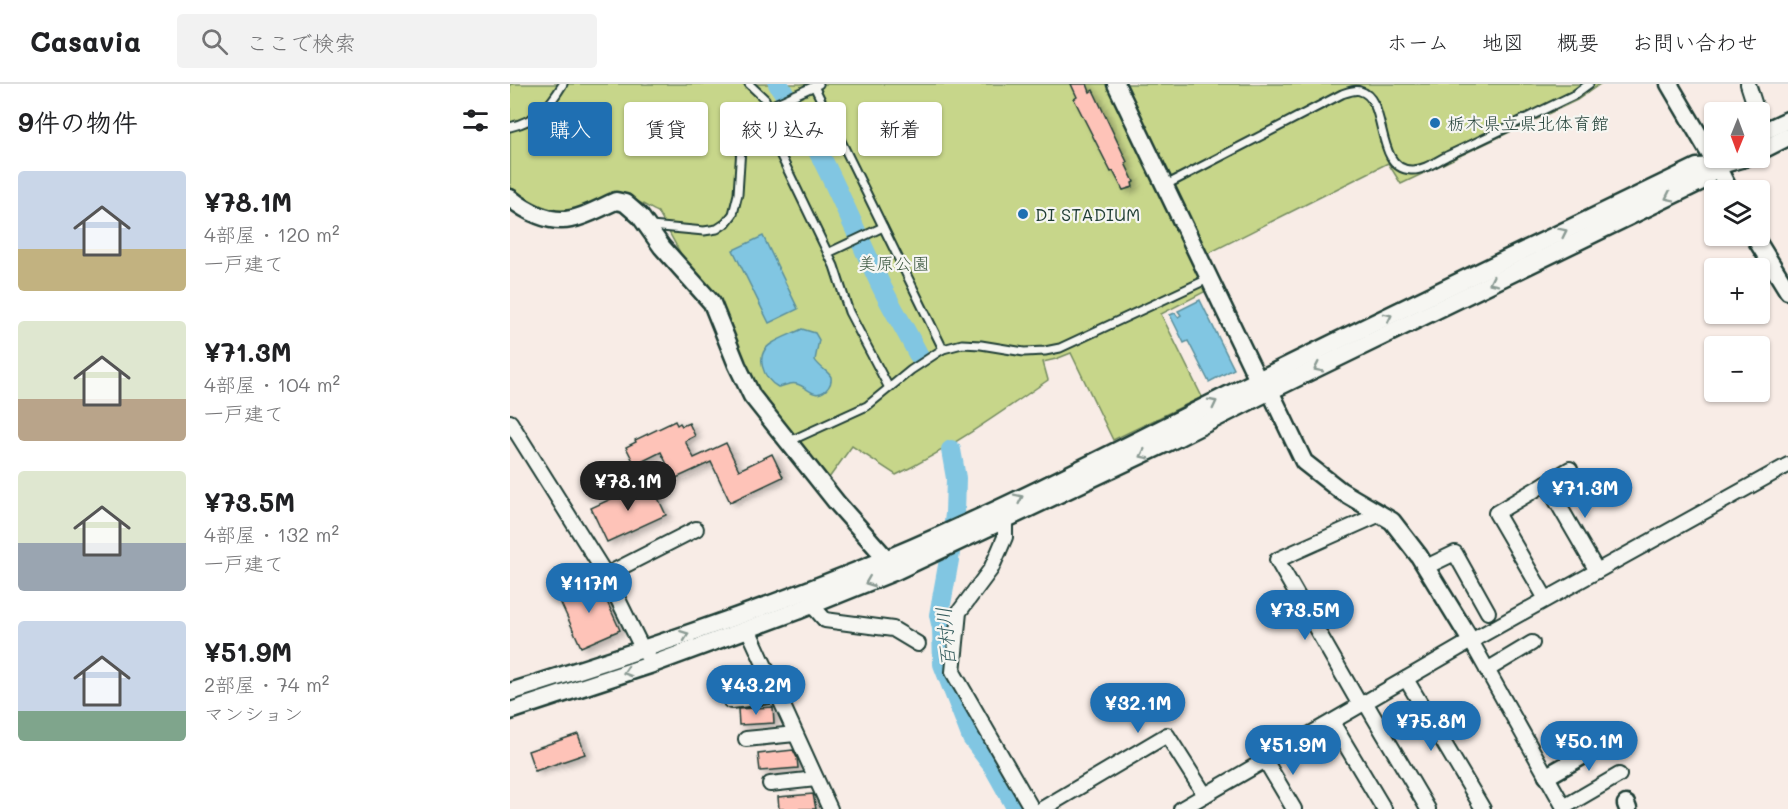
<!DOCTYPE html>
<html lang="ja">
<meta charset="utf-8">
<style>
body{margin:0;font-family:Mali,"Klee One",sans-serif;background:#f2f2f2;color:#202124;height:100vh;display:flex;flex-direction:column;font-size:22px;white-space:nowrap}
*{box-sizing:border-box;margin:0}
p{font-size:20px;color:#757577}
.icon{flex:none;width:33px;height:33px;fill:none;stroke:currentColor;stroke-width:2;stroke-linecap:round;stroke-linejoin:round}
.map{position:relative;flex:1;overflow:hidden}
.panel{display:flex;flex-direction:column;background:#fff;width:510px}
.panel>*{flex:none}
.top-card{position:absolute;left:18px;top:18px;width:570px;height:54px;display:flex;gap:12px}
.needle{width:39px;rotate:181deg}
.fabs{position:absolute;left:1194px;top:18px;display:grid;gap:12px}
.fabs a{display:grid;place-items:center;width:66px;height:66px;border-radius:6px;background:#fff;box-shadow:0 2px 4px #0004;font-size:30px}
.price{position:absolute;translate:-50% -51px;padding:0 14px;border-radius:21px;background:#1f6fb2;color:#fff;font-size:20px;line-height:39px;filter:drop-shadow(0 2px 3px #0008)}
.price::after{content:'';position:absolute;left:50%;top:36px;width:18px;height:14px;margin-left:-9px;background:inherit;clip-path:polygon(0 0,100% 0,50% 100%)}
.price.active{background:#222;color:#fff}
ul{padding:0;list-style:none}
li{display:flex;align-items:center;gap:18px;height:150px;padding:0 18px}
li span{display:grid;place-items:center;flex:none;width:168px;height:120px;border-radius:6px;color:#555}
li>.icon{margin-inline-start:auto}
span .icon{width:72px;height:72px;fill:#fffc;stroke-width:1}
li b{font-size:26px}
h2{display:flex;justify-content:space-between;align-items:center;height:72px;padding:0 18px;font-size:26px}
.chip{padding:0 21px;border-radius:6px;background:#fff;box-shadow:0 2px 4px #0004;font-size:21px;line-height:54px}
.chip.active{background:#1f6fb2;color:#fff}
header{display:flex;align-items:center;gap:36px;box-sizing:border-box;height:84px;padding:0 30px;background:#fff;border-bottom:2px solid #e0e0e0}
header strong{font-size:28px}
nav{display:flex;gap:33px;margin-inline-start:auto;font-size:21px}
.search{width:420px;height:54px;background:#f2f2f2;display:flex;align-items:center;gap:15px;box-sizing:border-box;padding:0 21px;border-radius:6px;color:#757577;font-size:22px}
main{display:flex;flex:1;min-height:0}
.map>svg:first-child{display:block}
</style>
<header>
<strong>Casavia</strong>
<div class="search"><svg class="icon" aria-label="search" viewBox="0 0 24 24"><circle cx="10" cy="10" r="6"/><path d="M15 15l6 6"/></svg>ここで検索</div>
<nav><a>ホーム</a><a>地図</a><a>概要</a><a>お問い合わせ</a></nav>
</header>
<main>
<section class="panel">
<h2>9件の物件<svg class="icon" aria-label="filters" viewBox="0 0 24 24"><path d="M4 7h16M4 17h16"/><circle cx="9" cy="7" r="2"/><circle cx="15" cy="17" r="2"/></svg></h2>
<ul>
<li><span style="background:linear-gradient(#c9d6e8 65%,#c2b280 0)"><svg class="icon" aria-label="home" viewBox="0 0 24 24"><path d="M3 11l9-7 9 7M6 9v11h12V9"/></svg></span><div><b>¥78.1M</b><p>4部屋 · 120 m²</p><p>一戸建て</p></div></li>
<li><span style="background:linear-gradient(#dfe7d0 65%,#b9a48a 0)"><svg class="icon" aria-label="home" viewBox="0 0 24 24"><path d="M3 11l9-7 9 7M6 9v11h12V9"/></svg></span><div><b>¥71.3M</b><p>4部屋 · 104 m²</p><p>一戸建て</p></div></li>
<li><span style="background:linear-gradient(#dfe7d0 60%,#9aa5b1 0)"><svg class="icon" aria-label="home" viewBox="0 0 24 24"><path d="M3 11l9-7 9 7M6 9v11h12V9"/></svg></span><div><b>¥73.5M</b><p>4部屋 · 132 m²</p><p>一戸建て</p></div></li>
<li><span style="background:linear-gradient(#c9d6e8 75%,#7fa58c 0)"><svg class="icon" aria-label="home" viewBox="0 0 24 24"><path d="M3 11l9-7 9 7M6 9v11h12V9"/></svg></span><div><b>¥51.9M</b><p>2部屋 · 74 m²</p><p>マンション</p></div></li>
</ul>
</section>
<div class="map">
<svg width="1278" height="725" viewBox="0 0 1278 725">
<defs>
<filter id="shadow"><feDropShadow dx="5" dy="3" stdDeviation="3" flood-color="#0004"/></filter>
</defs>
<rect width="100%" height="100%" fill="#f8ece6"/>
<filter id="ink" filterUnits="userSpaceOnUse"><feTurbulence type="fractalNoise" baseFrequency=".0167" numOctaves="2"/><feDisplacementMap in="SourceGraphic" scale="12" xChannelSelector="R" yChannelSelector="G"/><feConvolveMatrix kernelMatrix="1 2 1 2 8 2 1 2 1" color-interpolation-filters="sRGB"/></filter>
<g filter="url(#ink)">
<path fill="#c7d68a" stroke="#738a5f" stroke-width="1.5" d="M0 0H1090L1067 16 891 100 878 79 683 177 698 206 651 230 692 313 603 356 561 269 546 275 533 278 538 296C489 330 439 365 386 391L342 362 319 394 267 336 247 310 148 128C139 124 128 116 118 114 112 113 102 117 95 119 55 128 33 136 0 104Z"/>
<g fill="#81c6e2" stroke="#5a8f9c" stroke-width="1.5">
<polygon points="253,152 288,225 259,239 223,166"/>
<polygon points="690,216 724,285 699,298 678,257 674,259 660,231 665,229 668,233 671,231 668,227"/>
<path d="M292 245 305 249 309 256 305 276C309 283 320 289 321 293 322 298 319 303 316 306 304 316 298 303 287 300 280 298 275 302 268 303 253 295 244 271 261 260 270 254 282 250 292 245Z"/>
</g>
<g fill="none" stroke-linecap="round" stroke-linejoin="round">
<g stroke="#81c6e2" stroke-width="20">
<path d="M268 0C309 58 337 129 367 193 379 220 395 244 408 270"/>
<polyline points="441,366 446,394 445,430 439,476 429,531 432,544 433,580 462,654 483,682 507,725"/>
</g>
</g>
<g fill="#fec3b8" stroke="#1f3d34" stroke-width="1.5" filter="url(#shadow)">
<polygon points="561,0 577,0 580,8 583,6 617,78 615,79 624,98 622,99 623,103 613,106 603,87 601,88 564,15 567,13"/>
<polygon points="165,337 167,341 170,339 172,342 179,339 185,352 175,357 184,374 216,359 229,386 262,370 273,393 220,418 201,378 164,395 151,368 125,381 116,363 126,358 125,356"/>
<polygon points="140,397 156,431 97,458 81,424"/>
<polygon points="88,498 110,546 71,563 49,515"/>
<polygon points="246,584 248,600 211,604 210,587"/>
<polygon points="263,623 264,639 229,641 228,625"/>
<polygon points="68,650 75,670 25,687 18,667"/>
<polygon points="283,666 287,674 288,684 250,687 248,670"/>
<polygon points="303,710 306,725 269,725 268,713"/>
</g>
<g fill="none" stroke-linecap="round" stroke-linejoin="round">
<g stroke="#1f3d34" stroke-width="11">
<g id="service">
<polyline points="239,0 255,15 264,39 270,70 324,182 339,228 379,304"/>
<polyline points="304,2 433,265"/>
<path d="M0 43C28 36 39 23 53 0"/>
<path d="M654 102 832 10C838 8 845 5 850 7 879 14 864 85 901 86 914 87 928 76 939 71 981 52 1022 31 1064 11L1079 0"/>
<polyline points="141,142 194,147 207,145 216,139 223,130 228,110 232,48 237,36 258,23 309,0"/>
<polyline points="318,169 373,143"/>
<polyline points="280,357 357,322 401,286 433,265 452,260 471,261 514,268 535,267 550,264 698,195"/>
</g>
</g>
<g stroke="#1f3d34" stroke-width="18">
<g id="minor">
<polyline points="1238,0 1247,28"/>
<polyline points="0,338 96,491 133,566 143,580"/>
<polyline points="1036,399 1087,487"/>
<polyline points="495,437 495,453 489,467 481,485 449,528 443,588 522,725"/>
<polyline points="916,483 945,469 978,528"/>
<polyline points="96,491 186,445"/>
<polyline points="1036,515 986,429 1060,385"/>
<polyline points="302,521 315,536 383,545 408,560"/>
<polyline points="238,545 320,725"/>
<polyline points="961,557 1055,725"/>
<polyline points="977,586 1022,559"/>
<polyline points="896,595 973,725"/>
<polyline points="221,617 268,611"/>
<polyline points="855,618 918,725"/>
<polyline points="850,621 767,476 870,430"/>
<polyline points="822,638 874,725"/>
<polyline points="236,655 285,650"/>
<polyline points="755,676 784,725"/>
<polyline points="260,700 306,695"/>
<polyline points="1054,723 1109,691"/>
<polyline points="532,725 657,651 695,711"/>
<polyline points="671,725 961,557 1278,381"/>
</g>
</g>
<g stroke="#1f3d34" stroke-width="21">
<g id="tertiary">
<polyline points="606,0 748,296 760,307 794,378 831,407 882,437 909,472 961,557"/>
<polyline points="1159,0 1207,82 1219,106"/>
<polyline points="1250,49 1278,36"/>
<polyline points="1250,67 1278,53"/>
<path d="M0 114C16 127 40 140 61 135 77 132 91 123 106 117L115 119 130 132 152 163 202 219 227 281 242 312 327 419 382 481"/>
<polyline points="1244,152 1278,207"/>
<path d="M0 608C127 568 253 526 376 475 502 422 624 358 746 297 893 224 1040 154 1187 83L1207 82 1235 74"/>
<polyline points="0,627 143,580 287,527 386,487 659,358 760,307 1192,97 1209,79"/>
<polyline points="1037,692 1104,654"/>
<polyline points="1116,720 1118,725"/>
</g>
</g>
<use href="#service" stroke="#f6f6f2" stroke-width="7"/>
<use href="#minor" stroke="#f6f6f2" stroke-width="14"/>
<use href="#tertiary" stroke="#f6f6f2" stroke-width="16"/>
</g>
<defs><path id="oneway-chevron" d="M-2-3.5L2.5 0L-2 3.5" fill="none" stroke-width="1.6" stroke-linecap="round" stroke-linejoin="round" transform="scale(1.5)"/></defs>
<g stroke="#8a9a93">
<use href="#oneway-chevron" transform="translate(1159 113) rotate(154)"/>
<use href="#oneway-chevron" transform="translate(1053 148) rotate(-26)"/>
<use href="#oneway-chevron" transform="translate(983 198) rotate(154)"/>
<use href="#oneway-chevron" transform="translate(878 233) rotate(-26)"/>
<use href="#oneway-chevron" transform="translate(808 284) rotate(154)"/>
<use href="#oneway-chevron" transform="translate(703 319) rotate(-27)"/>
<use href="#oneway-chevron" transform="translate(634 371) rotate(154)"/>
<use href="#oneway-chevron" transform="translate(509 414) rotate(-26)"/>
<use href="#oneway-chevron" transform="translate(359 498) rotate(158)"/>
<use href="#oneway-chevron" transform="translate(175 551) rotate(-20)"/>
<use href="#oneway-chevron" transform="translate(117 588) rotate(162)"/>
</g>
</g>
<g fill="#1f6fb2" stroke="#f6f6f2" stroke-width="2">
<circle cx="925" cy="39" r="6"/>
<circle cx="513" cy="130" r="6"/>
</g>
<g text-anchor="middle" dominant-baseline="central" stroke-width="4.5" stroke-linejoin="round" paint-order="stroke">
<g font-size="18" fill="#1f3d34" stroke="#f6f6f2" text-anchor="start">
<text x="937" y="39">栃木県立県北体育館</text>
<text x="525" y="130">DI STADIUM</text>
</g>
<g font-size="18" fill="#415c45" stroke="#f6f6f2">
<text x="384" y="179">美原公園</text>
</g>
<g font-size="20" font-style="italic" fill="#385f60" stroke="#f6f6f2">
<text transform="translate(435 553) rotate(-95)">百村川</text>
</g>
</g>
</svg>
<div class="fabs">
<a><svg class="needle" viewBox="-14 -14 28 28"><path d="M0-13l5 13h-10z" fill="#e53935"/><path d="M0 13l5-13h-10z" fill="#757577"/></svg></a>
<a><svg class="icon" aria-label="layers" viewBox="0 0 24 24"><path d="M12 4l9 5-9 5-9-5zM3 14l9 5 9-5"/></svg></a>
<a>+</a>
<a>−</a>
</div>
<b class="price active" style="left:118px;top:428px">¥78.1M</b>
<b class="price" style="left:1075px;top:435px">¥71.3M</b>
<b class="price" style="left:79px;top:530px">¥117M</b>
<b class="price" style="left:795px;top:557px">¥73.5M</b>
<b class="price" style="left:246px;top:632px">¥43.2M</b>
<b class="price" style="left:628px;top:650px">¥32.1M</b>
<b class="price" style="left:921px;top:668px">¥75.8M</b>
<b class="price" style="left:1079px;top:688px">¥50.1M</b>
<b class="price" style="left:783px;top:692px">¥51.9M</b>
<div class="top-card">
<a class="chip active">購入</a>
<a class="chip">賃貸</a>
<a class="chip">絞り込み</a>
<a class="chip">新着</a>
</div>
</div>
</main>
